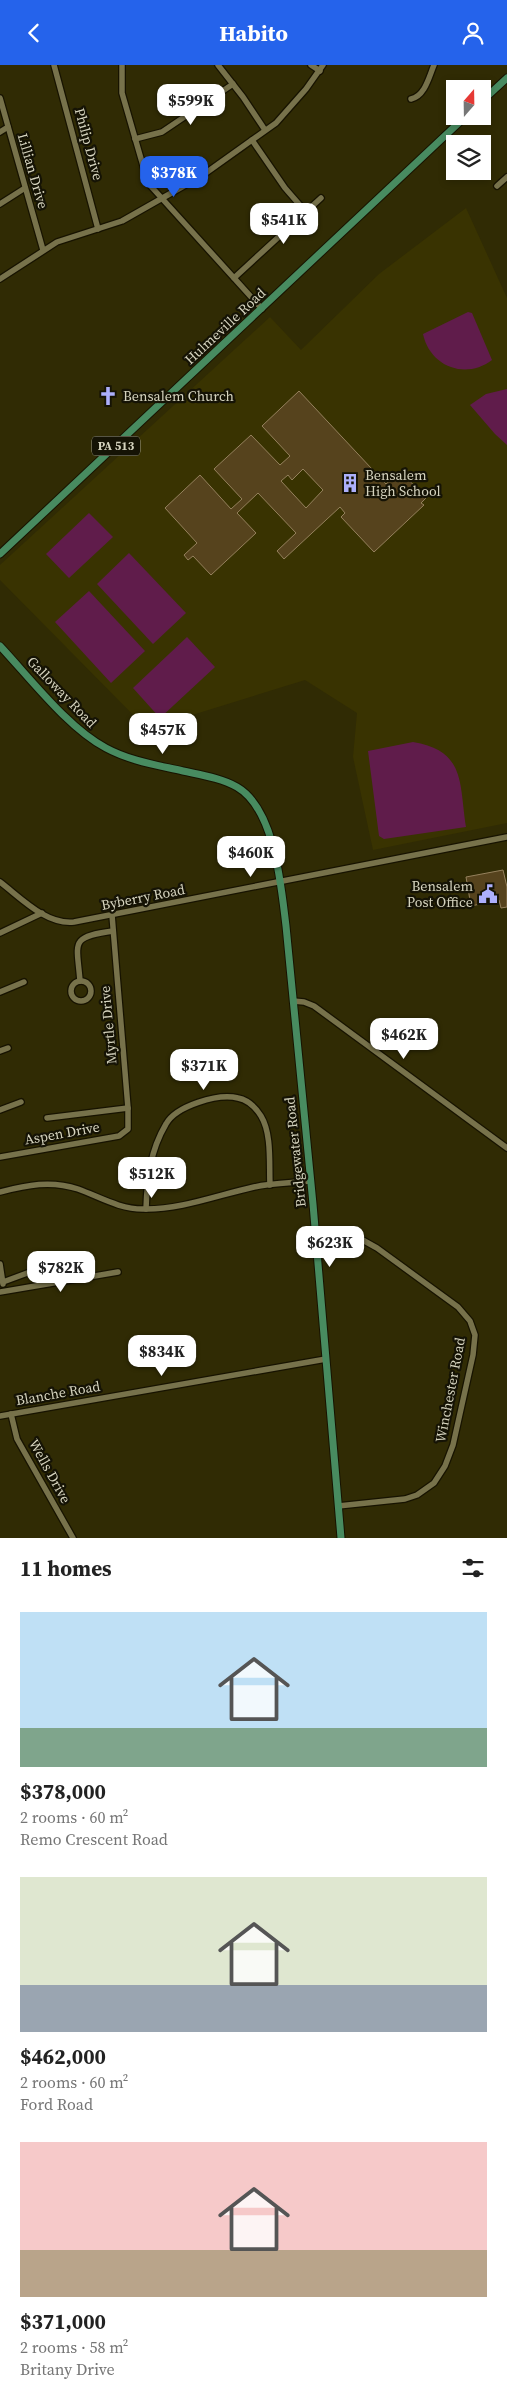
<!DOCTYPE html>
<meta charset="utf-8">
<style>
body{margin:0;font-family:"Source Serif 4",serif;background:#f6f6f6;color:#222;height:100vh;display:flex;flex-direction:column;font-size:19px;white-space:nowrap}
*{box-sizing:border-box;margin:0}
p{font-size:16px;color:#767676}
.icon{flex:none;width:28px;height:28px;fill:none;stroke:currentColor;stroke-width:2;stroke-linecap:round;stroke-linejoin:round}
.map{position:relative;height:1473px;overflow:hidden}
.sheet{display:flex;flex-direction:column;background:#fff;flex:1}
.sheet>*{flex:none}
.needle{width:32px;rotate:20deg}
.tools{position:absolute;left:446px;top:15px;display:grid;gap:10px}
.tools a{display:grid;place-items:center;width:45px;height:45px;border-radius:0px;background:#fff;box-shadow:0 2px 8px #0003;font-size:25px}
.price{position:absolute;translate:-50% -42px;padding:0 11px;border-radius:10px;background:#fff;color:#222;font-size:16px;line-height:32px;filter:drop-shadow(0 1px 2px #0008)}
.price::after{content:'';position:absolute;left:50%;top:30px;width:15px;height:11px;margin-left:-8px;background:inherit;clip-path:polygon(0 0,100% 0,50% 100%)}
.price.current{background:#2563eb;color:#fff}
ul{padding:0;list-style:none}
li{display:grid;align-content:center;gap:10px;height:265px;padding:0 20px}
li span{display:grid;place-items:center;height:155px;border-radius:0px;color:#555}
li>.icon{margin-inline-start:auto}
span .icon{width:90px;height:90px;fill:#fffc;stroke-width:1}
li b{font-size:21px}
h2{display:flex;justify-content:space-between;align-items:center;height:60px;padding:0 20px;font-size:21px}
header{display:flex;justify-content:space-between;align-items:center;height:65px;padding:0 20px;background:#2563eb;color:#fff;font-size:22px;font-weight:700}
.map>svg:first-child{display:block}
</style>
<header><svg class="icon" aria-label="back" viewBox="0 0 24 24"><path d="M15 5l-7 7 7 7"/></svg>Habito<svg class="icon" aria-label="person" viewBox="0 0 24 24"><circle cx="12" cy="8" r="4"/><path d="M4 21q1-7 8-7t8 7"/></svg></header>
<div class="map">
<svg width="507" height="1473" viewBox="0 0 507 1473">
<rect width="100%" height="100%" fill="#302b04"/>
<polygon fill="#393301" points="466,143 507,233 507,758 373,785 353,692 357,648 305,615 147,664 0,515 0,500 270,252 301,285 379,209"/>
<g fill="#601c4b">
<path d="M468 247 472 248 492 295C466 315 430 302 423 269Z"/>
<polygon points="507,324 507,380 495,369 470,340 486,329"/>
<polygon points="89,448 113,472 69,513 46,489"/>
<polygon points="129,488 186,548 153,579 97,519"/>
<polygon points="89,526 145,586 111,618 55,557"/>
<polygon points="187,572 215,602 160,653 133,623"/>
<path d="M413 677C466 686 459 718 466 762L384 774 379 771 368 686Z"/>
</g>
<g fill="#56431d" stroke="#95815d" fill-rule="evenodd">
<path d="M299 326 386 419 396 410 399 413 403 409 426 433 421 438 424 440 374 487 341 452 345 448 340 442 284 494 277 486 296 468 258 428 237 448 256 468 211 510 193 491 188 495 184 490 197 478 165 443 200 410 231 444 242 434 214 404 251 370 280 400 290 391 262 361ZM303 404 323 425 306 443 281 416 288 410 292 415Z"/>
<polygon points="503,805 507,822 507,842 501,843 499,835 471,841 466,812"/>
</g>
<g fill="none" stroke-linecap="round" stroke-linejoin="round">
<g stroke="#171300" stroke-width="8">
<g id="minor">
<polyline points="54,0 98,164"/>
<polyline points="122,0 122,28 148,118 262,244"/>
<polyline points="218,0 243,32 265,65"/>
<polyline points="311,0 320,6"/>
<polyline points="0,33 43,185"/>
<path d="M411 34C425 31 429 12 434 0"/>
<polyline points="0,67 8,62"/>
<polyline points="135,74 162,67 233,19"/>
<polyline points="252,75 285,123 305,146"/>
<polyline points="497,121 507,112"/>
<polyline points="0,139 25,123"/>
<polyline points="234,213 321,133"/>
<polyline points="0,214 57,177 122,156 203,110 276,58 306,24 323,0"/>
<path d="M0 817C21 833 46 860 74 857L507 772"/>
<polyline points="0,868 42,848"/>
<circle cx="81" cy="926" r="10"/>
<path d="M80 916C77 877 69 872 113 866"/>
<polyline points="0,927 24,917"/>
<polyline points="293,936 304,937 314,941 507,1083"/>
<polyline points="0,986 8,983"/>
<polyline points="0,1045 21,1037"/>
<polyline points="47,1053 128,1043"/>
<polyline points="0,1092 119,1071 128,1064 128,1043 112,850"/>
<path d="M0 1127C27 1120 51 1115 78 1124 100 1132 119 1144 143 1144 180 1145 218 1130 254 1122 272 1118 292 1118 311 1116"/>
<path d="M146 1144C147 1114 150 1086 166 1059 176 1041 218 1028 238 1033 248 1035 256 1043 261 1051 272 1069 269 1099 270 1120"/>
<polyline points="316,1169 347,1169 359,1173 377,1183 458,1242 470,1256 475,1270 473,1290 453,1380 445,1401 434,1418 417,1430 405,1434 338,1441"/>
<polyline points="0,1199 3,1219"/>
<polyline points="3,1217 41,1203 56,1202"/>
<polyline points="0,1227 118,1207"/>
<polyline points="11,1349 17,1374 73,1473"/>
<polyline points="0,1351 326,1294"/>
</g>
</g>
<g stroke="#171300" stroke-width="9">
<g id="major">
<polyline points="482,36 507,13"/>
<polyline points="0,489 466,51"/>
<path d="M0 581C30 613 68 663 106 683 130 696 157 700 183 706 201 710 221 713 237 722 275 744 281 821 286 861L313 1139 341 1473"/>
</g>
</g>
<use href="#minor" stroke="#77724b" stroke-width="5.5"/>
<use href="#major" stroke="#488b60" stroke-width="7"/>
</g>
<defs>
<g id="church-bare" transform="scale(1.5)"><path d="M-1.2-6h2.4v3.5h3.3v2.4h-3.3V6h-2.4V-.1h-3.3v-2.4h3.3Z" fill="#acaffb" stroke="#151305" stroke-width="2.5" paint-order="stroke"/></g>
<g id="building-bare" transform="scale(1.5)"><path d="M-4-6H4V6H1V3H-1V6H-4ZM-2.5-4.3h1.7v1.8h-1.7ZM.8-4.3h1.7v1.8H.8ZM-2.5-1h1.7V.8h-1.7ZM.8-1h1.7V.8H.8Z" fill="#acaffb" stroke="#151305" stroke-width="2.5" paint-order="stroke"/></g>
<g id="civic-bare" transform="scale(1.5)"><path d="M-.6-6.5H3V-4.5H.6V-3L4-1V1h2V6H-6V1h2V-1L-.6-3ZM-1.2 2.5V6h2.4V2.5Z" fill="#acaffb" stroke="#151305" stroke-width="2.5" paint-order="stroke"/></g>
</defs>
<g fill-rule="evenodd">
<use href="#church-bare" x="108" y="331"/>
<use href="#building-bare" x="350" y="418"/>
<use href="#civic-bare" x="488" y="829"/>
</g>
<g text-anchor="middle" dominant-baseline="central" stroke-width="4.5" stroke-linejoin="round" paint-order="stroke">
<rect fill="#151305" stroke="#9b9986" stroke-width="1" x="92" y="371.5" width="48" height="19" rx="4"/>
<g font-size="12" font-weight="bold" fill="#d5d3be">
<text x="116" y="381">PA 513</text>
</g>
<g font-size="14" fill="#d5d3be" stroke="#151305">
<text transform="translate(89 79) rotate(75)">Philip Drive</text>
<text transform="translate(33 106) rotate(74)">Lillian Drive</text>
<text transform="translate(225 261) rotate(-43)">Hulmeville Road</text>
<text transform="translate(62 627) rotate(46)">Galloway Road</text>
<text transform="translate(143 832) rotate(-11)">Byberry Road</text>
<text transform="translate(108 960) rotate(-95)">Myrtle Drive</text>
<text transform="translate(62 1068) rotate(-10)">Aspen Drive</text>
<text transform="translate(295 1087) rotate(-96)">Bridgewater Road</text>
<text transform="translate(450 1325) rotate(-79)">Winchester Road</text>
<text transform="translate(58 1328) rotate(-10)">Blanche Road</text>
<text transform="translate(50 1406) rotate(61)">Wells Drive</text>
</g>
<g font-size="14" fill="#d5d3be" stroke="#151305" text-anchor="start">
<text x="123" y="331">Bensalem Church</text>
<text x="365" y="410">Bensalem<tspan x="365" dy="16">High School</tspan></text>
<text x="473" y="821" text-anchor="end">Bensalem<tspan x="473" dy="16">Post Office</tspan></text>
</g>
</g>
</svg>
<div class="tools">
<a><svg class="needle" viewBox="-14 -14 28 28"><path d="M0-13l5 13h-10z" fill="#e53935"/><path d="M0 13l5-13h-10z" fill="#767676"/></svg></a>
<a><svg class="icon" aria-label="layers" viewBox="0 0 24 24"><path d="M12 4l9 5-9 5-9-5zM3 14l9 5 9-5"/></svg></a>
</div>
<b class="price" style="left:191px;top:61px">$599K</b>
<b class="price current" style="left:174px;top:133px">$378K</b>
<b class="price" style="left:284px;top:180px">$541K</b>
<b class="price" style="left:163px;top:690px">$457K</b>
<b class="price" style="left:251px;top:813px">$460K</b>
<b class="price" style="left:404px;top:995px">$462K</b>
<b class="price" style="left:204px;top:1026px">$371K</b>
<b class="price" style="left:152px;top:1134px">$512K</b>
<b class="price" style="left:330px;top:1203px">$623K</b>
<b class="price" style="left:61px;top:1228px">$782K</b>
<b class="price" style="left:162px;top:1312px">$834K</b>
</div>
<section class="sheet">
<h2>11 homes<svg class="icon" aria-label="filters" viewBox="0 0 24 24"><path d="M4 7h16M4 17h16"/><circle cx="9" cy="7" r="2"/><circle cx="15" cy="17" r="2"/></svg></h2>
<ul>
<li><span style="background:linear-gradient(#bfe0f5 75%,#7fa58c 0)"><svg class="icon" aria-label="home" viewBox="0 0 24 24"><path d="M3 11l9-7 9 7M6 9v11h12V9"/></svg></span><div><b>$378,000</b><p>2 rooms · 60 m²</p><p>Remo Crescent Road</p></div></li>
<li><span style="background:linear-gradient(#dfe7d0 70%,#9aa5b1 0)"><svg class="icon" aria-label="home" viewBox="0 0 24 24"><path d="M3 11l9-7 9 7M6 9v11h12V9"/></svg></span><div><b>$462,000</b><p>2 rooms · 60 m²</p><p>Ford Road</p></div></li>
<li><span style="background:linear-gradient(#f6c9c9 70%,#b9a48a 0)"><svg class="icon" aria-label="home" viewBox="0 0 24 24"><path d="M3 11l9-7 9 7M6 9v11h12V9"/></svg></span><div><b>$371,000</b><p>2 rooms · 58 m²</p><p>Britany Drive</p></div></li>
</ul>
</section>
